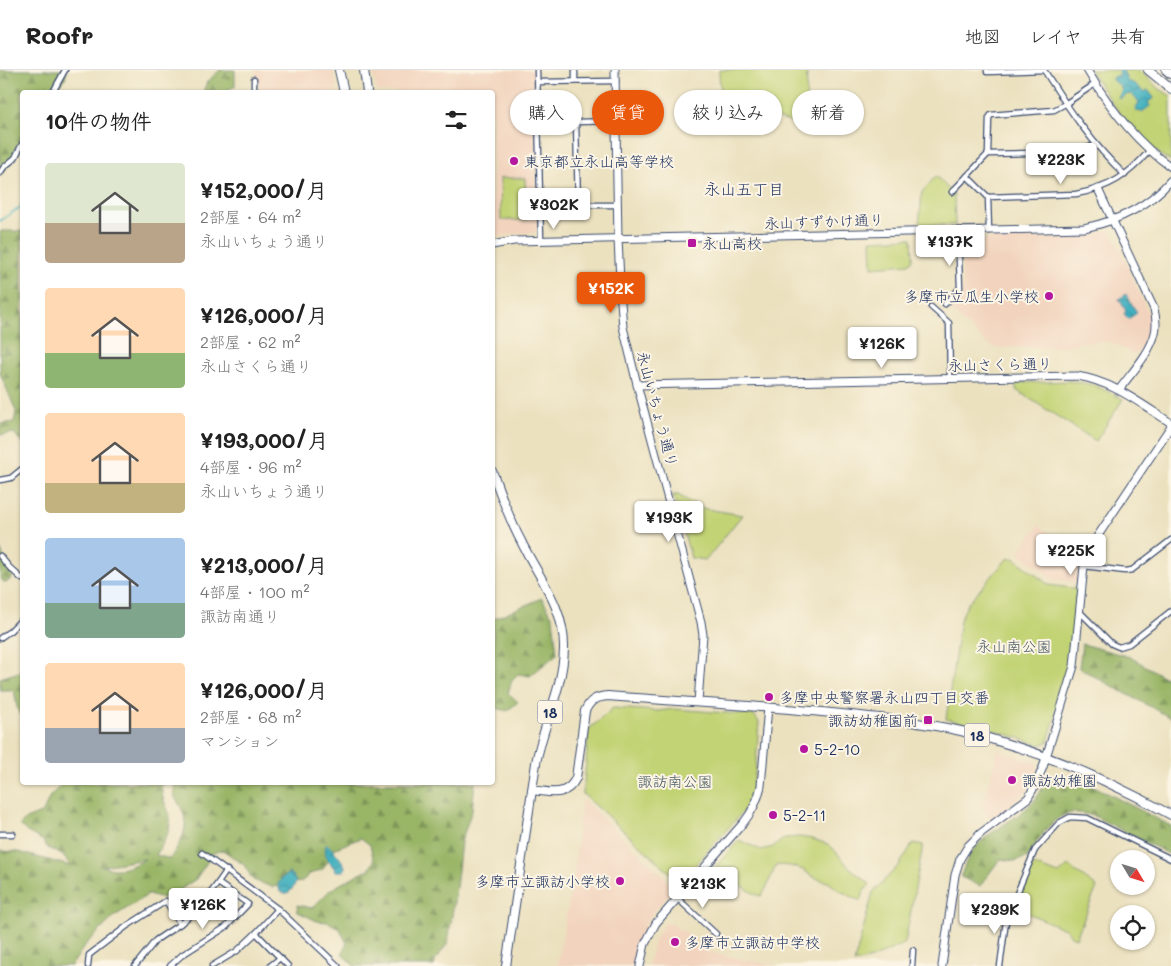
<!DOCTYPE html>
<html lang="ja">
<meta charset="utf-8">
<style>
body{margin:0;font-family:Mali,"Klee One",sans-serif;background:#f2f2f2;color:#222;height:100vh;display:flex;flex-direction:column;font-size:19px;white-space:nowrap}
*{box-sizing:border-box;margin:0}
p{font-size:16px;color:#767676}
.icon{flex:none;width:28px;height:28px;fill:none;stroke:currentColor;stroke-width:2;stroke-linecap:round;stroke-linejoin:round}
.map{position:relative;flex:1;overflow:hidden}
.panel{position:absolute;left:20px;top:20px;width:475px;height:695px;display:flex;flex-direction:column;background:#fff;border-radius:5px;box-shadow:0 1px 4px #0004}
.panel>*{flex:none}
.guide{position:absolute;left:510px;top:20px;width:475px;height:45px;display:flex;gap:10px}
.needle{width:32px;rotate:128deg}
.fabs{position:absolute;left:1110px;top:780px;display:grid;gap:10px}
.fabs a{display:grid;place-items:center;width:45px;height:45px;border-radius:50%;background:#fff;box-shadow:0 1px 4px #0004;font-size:25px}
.price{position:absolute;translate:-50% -42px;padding:0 11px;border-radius:5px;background:#fff;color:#222;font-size:16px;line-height:32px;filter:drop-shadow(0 1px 2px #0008)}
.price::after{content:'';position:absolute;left:50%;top:30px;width:15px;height:11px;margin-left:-8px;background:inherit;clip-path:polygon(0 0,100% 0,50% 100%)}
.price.current{background:#ea580c;color:#fff}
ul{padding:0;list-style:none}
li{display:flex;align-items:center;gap:15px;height:125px;padding:0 25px}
li span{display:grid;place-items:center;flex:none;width:140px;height:100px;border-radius:5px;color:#555}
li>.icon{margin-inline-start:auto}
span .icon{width:60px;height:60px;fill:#fffc;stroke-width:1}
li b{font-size:21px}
h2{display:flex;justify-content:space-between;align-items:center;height:60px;padding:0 25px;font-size:21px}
.pill{padding:0 18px;border-radius:22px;background:#fff;box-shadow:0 1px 4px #0004;font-size:18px;line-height:45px}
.pill.current{background:#ea580c;color:#fff}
header{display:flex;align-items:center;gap:30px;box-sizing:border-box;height:70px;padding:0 25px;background:#fff;border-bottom:1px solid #e0e0e0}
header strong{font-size:24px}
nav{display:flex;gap:28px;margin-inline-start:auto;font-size:18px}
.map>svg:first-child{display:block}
</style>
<header>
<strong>Roofr</strong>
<nav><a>地図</a><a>レイヤ</a><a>共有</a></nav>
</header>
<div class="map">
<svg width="1171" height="896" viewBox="0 0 1171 896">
<defs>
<pattern id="forest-firs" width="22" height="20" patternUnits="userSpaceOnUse" patternTransform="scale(1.25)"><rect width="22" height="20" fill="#99b566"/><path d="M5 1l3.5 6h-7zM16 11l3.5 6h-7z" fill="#7c9457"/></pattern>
<pattern id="water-waves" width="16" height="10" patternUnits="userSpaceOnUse" patternTransform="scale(1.25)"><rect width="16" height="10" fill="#43b1bf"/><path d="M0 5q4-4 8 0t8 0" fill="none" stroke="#37909e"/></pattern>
</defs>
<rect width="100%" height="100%" fill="#fcf5e5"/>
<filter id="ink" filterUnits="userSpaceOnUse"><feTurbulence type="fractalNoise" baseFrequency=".02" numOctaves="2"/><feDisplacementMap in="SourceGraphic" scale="10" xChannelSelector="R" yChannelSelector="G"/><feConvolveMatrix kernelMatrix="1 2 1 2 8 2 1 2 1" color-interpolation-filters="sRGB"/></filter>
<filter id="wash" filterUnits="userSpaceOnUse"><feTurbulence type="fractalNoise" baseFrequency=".0096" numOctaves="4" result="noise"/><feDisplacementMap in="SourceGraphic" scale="20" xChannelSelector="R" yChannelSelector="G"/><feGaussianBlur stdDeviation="1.12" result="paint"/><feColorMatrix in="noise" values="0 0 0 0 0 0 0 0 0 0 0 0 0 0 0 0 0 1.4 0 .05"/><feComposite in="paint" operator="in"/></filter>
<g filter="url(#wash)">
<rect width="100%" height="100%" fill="#ebe1bf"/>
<g fill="#f2d4be">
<polygon points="256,0 333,0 337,22 264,22 256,14"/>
<polygon points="372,0 534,0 537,160 534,163 513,164 493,168 492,22 378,22"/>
<polygon points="1107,161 1113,164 1150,246 1150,259 1145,273 1136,285 1110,272 1084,272 1066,276 997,278 987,274 947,237 963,220 961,173 965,169 1070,168 1085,166"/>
<polygon points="1039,455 1082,490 1078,512 1054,510 1019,483 1019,481"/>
<polygon points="998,680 1035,693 1038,699 1028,720 993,750 982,738"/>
<polygon points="582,729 675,818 652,844 644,857 636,877 632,896 557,896 574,804"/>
<polygon points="666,852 669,855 671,853 681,861 683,860 707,881 717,884 776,896 648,896 654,870"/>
</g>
<g fill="#c2d375" stroke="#6e816a">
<path d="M719 0H807L806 48 799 55C792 53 784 50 776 48 739 40 720 48 719 0Z"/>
<path d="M1090 0H1139L1158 18 1171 26V92C1136 70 1112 34 1090 0Z"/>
<polygon points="936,106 954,125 955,155 919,155 922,122"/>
<polygon points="500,108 525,108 526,150 501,150"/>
<polygon points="912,168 913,189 909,194 872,197 871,170"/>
<polygon points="1070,311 1094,315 1123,329 1096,371 1016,320 1016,313"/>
<polygon points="673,425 678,425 701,438 742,445 706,490 691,488"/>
<polygon points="1014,488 1049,515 1079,519 1070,596 1048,672 1040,675 994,660 946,649 960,550 968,533 1007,489"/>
<path d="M613 638 657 641 674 639 754 645 759 652C756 683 758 717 741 744L680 812 583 724 589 659Z"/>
<path d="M799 767 813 769 830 775 849 797 870 814 864 821 861 831 840 821 828 812 815 808 803 800 791 796 777 795C770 805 769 816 761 826 750 824 743 814 731 810L719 816 707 806 739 770 761 780 773 777 785 768Z"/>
<polygon points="913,773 923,775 905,873 871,889 854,893 873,822 900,794"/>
<polygon points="1033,795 1059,804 1068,796 1097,817 1076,868 1071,866 1067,860 1016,838"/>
</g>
<g fill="url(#forest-firs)" stroke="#5a7262" fill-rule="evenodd">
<polygon points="0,0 66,0 66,7 54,22 22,22 22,78 0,106"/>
<polygon points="220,0 235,0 235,16 224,22 203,22 207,12"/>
<polygon points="2,161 22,161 22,373 14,363 0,365 0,354 14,352 16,341 0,303 0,162"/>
<polygon points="0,479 13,507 6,513 0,509"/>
<polygon points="542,528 553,548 557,584 530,606 518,604 512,610 508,623 518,632 507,641 493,637 493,549"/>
<polygon points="1082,574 1130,587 1171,611 1171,648 1079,598"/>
<polygon points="22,601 22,645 20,644 17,637 14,620 0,620 0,608"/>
<path d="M1046 710 1088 713 1171 756V785L1094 746C1086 744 1075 741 1067 744 1051 748 1035 774 1028 787L1015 791 1000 789 980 816 961 807C972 760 1012 759 1037 727 1041 722 1043 716 1046 710Z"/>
<path d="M60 713H162C160 731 167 732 170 748 172 760 162 775 156 785L170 789C179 774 190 760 183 742 177 726 172 732 175 713H475L472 740 461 772 456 818 448 873 436 889 434 896H354L342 884 347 873 339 858 328 852 317 851 298 842 297 835 312 838 330 820 360 803 369 800 374 791 370 775 361 768 336 778 323 799 310 804 301 812 272 817 253 810 244 795 223 780 213 783 196 809 178 821 162 828 149 824 115 846 86 874 71 896H0V781L18 782 71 796 62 785 48 778 42 770 27 762 20 755 26 749 43 742 50 726 60 716ZM145 789C131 797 118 803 103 796Z"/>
</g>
<g fill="url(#water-waves)" stroke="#2f708e">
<polygon points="1119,0 1123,0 1127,11 1135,14 1144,22 1148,20 1154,28 1148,32 1150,36 1142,42 1136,41 1135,39 1139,32 1131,24 1125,25 1120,29 1118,28 1122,20 1118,14 1111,9 1114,6 1118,6"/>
<polygon points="1126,224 1137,243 1128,249 1124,243 1126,241 1119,229"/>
<path d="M327 774C335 781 340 788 345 796L344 801H336C330 791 323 788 326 775Z"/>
<path d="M289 803 293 806 296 812C293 819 289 826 280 822L278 814 282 808Z"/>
</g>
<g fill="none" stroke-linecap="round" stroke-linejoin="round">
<polyline stroke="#43b1bf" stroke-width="2" points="0,151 22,136"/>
</g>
</g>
<g filter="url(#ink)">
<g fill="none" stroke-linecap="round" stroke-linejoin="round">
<g stroke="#3a4a6d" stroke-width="7">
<g id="street">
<polyline points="537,0 541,171"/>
<polyline points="575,0 575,11"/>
<path d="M987 0V2L1044 0C1068 38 1092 74 1125 105"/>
<polyline points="254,9 254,19 258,22"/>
<polyline points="538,12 616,11"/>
<polyline points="53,22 65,0"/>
<polyline points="576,52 578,135"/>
<polyline points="538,53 616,51"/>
<polyline points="988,84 989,48 991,45 1054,40 1065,34 1095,14"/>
<polyline points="0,103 4,97 15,88 22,74"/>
<path d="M967 106 988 127 1076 124C1109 118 1128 106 1150 80"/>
<polyline points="952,122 988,84 1076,82 1095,75"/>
<polyline points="988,127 989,161"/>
<polyline points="540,135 618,135"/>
<polyline points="945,234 960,218 958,161"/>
<polyline points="931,237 949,253 950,309"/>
<polyline points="0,410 11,408 22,399"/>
<polyline points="0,486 9,497 22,509"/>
<polyline points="1084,496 1125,501 1132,500 1171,470"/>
<polyline points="1079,541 1112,574 1119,577 1129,574 1171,541"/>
<polyline points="0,568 10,561 22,549"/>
<polyline points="0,764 13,764"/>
<polyline points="202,783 278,839 338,896"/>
<polyline points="218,813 227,800"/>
<polyline points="677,828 716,864"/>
<polyline points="256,863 278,839"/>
<polyline points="88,896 89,885 127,856 166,831 180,854"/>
<polyline points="135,896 156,870 180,854 199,838 218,813 248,834 226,857 182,885 170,896"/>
<polyline points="212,896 237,881 256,863 288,896"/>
<polyline points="270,896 280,888"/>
<polyline points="912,896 913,880"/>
<polyline points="1000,896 1006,851 1010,840 1035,780 1059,753 1070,747 1087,748 1171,789"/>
</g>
</g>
<g stroke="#3a4a6d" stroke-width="9">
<g id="secondary">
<polyline points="615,0 618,169 621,232 623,257 638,318 701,552 703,565 698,632"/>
<path d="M1087 0C1109 37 1135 72 1171 97"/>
<path d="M1098 119 1154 239C1156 247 1157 255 1155 263 1150 284 1131 303 1119 320"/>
<path d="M492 175 514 171 1084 158C1118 151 1148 137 1171 110"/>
<path d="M637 315 1077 306C1112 311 1141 334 1171 353"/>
<path d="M640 896 645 874 656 853 744 752C753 741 758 730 761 716L768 637"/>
<polyline points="942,896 955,805 960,789 968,776 981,763 1028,728 1036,714 1043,697 1074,596 1084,496 1093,473 1171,356"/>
</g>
</g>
<g stroke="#3a4a6d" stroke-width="10">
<g id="primary">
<polyline points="339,0 344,22"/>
<polyline points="364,0 367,22"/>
<polyline points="1148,0 1171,19"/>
<polyline points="1166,0 1171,4"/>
<path d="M492 401C501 425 509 449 521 471 538 507 565 537 564 579 563 618 543 655 536 693L506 896"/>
<path d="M532 720C551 722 566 728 576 708L585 641C590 630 596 627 608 626 676 631 744 635 811 641 861 646 912 650 961 661 1036 679 1105 708 1171 745"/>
</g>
</g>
<use href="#street" stroke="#fff" stroke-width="4.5"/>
<use href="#secondary" stroke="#fff" stroke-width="7"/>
<use href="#primary" stroke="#fff" stroke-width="8"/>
</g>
</g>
<g fill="#b5179e" stroke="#fcf5e5" stroke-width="2">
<circle cx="514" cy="91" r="5"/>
<rect x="687" y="168" width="10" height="10" rx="2.5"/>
<circle cx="1049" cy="226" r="5"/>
<circle cx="769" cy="627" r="5"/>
<rect x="923" y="645" width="10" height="10" rx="2.5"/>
<circle cx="804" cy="679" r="5"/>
<circle cx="1012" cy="710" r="5"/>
<circle cx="773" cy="745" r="5"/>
<circle cx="620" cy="811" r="5"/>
<circle cx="675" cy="872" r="5"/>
</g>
<g text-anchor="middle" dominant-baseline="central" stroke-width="4" stroke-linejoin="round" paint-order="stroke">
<g fill="#fcf5e5" stroke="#5e6a86" stroke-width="1">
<rect x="537.5" y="630.5" width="25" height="23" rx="4"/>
<rect x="964.5" y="653.5" width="25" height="23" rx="4"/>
</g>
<g font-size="14" font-weight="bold" fill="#1b2f5e">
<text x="550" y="642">18</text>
<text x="977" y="665">18</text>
</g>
<g font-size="15" fill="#1b2f5e" stroke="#fcf5e5" text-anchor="start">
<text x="524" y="91">東京都立永山高等学校</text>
<text x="702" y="173">永山高校</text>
<text x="1039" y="226" text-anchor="end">多摩市立瓜生小学校</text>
<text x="779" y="627">多摩中央警察署永山四丁目交番</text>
<text x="918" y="650" text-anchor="end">諏訪幼稚園前</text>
<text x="814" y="679">5-2-10</text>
<text x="1022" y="710">諏訪幼稚園</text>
<text x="783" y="745">5-2-11</text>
<text x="610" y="811" text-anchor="end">多摩市立諏訪小学校</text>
<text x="685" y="872">多摩市立諏訪中学校</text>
</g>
<g font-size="15" fill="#1b2f5e" stroke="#fcf5e5">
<text transform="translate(824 151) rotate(-2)">永山すずかけ通り</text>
<text transform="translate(1000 294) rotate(-1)">永山さくら通り</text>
<text transform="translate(658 339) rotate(75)">永山いちょう通り</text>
</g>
<g font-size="15" fill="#455864" stroke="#fcf5e5">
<text x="1014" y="576">永山南公園</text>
<text x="675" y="711">諏訪南公園</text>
</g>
<g font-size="16" fill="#1b2f5e" stroke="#fcf5e5">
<text x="744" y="118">永山五丁目</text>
</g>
</g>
</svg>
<div class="fabs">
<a><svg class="needle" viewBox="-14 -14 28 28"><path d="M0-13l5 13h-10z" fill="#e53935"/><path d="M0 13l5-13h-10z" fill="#767676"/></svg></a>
<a><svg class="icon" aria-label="locate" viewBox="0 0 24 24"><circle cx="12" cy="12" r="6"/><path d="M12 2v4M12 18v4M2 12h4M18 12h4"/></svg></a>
</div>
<b class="price" style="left:1061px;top:115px">¥223K</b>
<b class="price" style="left:554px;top:160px">¥302K</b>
<b class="price" style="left:950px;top:197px">¥137K</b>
<b class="price current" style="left:611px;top:244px">¥152K</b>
<b class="price" style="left:882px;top:299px">¥126K</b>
<b class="price" style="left:669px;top:473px">¥193K</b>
<b class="price" style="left:1071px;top:506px">¥225K</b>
<b class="price" style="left:703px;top:839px">¥213K</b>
<b class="price" style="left:203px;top:860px">¥126K</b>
<b class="price" style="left:995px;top:865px">¥239K</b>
<div class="guide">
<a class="pill">購入</a>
<a class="pill current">賃貸</a>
<a class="pill">絞り込み</a>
<a class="pill">新着</a>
</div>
<section class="panel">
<h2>10件の物件<svg class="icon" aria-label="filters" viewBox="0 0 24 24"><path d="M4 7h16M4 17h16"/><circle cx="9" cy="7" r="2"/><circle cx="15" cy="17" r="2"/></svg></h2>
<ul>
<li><span style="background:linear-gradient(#dfe7d0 60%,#b9a48a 0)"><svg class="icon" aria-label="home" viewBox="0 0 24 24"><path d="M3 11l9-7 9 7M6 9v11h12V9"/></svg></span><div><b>¥152,000/月</b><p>2部屋 · 64 m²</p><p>永山いちょう通り</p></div></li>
<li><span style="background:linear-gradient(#ffd9b3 65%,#8fb573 0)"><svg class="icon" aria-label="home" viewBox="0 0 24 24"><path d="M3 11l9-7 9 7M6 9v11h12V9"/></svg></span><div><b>¥126,000/月</b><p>2部屋 · 62 m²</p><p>永山さくら通り</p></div></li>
<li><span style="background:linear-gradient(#ffd9b3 70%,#c2b280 0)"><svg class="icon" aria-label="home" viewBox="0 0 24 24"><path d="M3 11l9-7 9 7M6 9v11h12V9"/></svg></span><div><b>¥193,000/月</b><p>4部屋 · 96 m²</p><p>永山いちょう通り</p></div></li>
<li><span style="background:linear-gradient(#a9c7e8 65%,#7fa58c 0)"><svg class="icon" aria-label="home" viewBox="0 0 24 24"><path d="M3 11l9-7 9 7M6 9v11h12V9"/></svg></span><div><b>¥213,000/月</b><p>4部屋 · 100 m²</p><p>諏訪南通り</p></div></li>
<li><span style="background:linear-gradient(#ffd9b3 65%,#9aa5b1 0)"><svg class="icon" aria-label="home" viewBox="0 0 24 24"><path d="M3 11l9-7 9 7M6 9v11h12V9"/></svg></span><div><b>¥126,000/月</b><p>2部屋 · 68 m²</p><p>マンション</p></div></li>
</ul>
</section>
</div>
